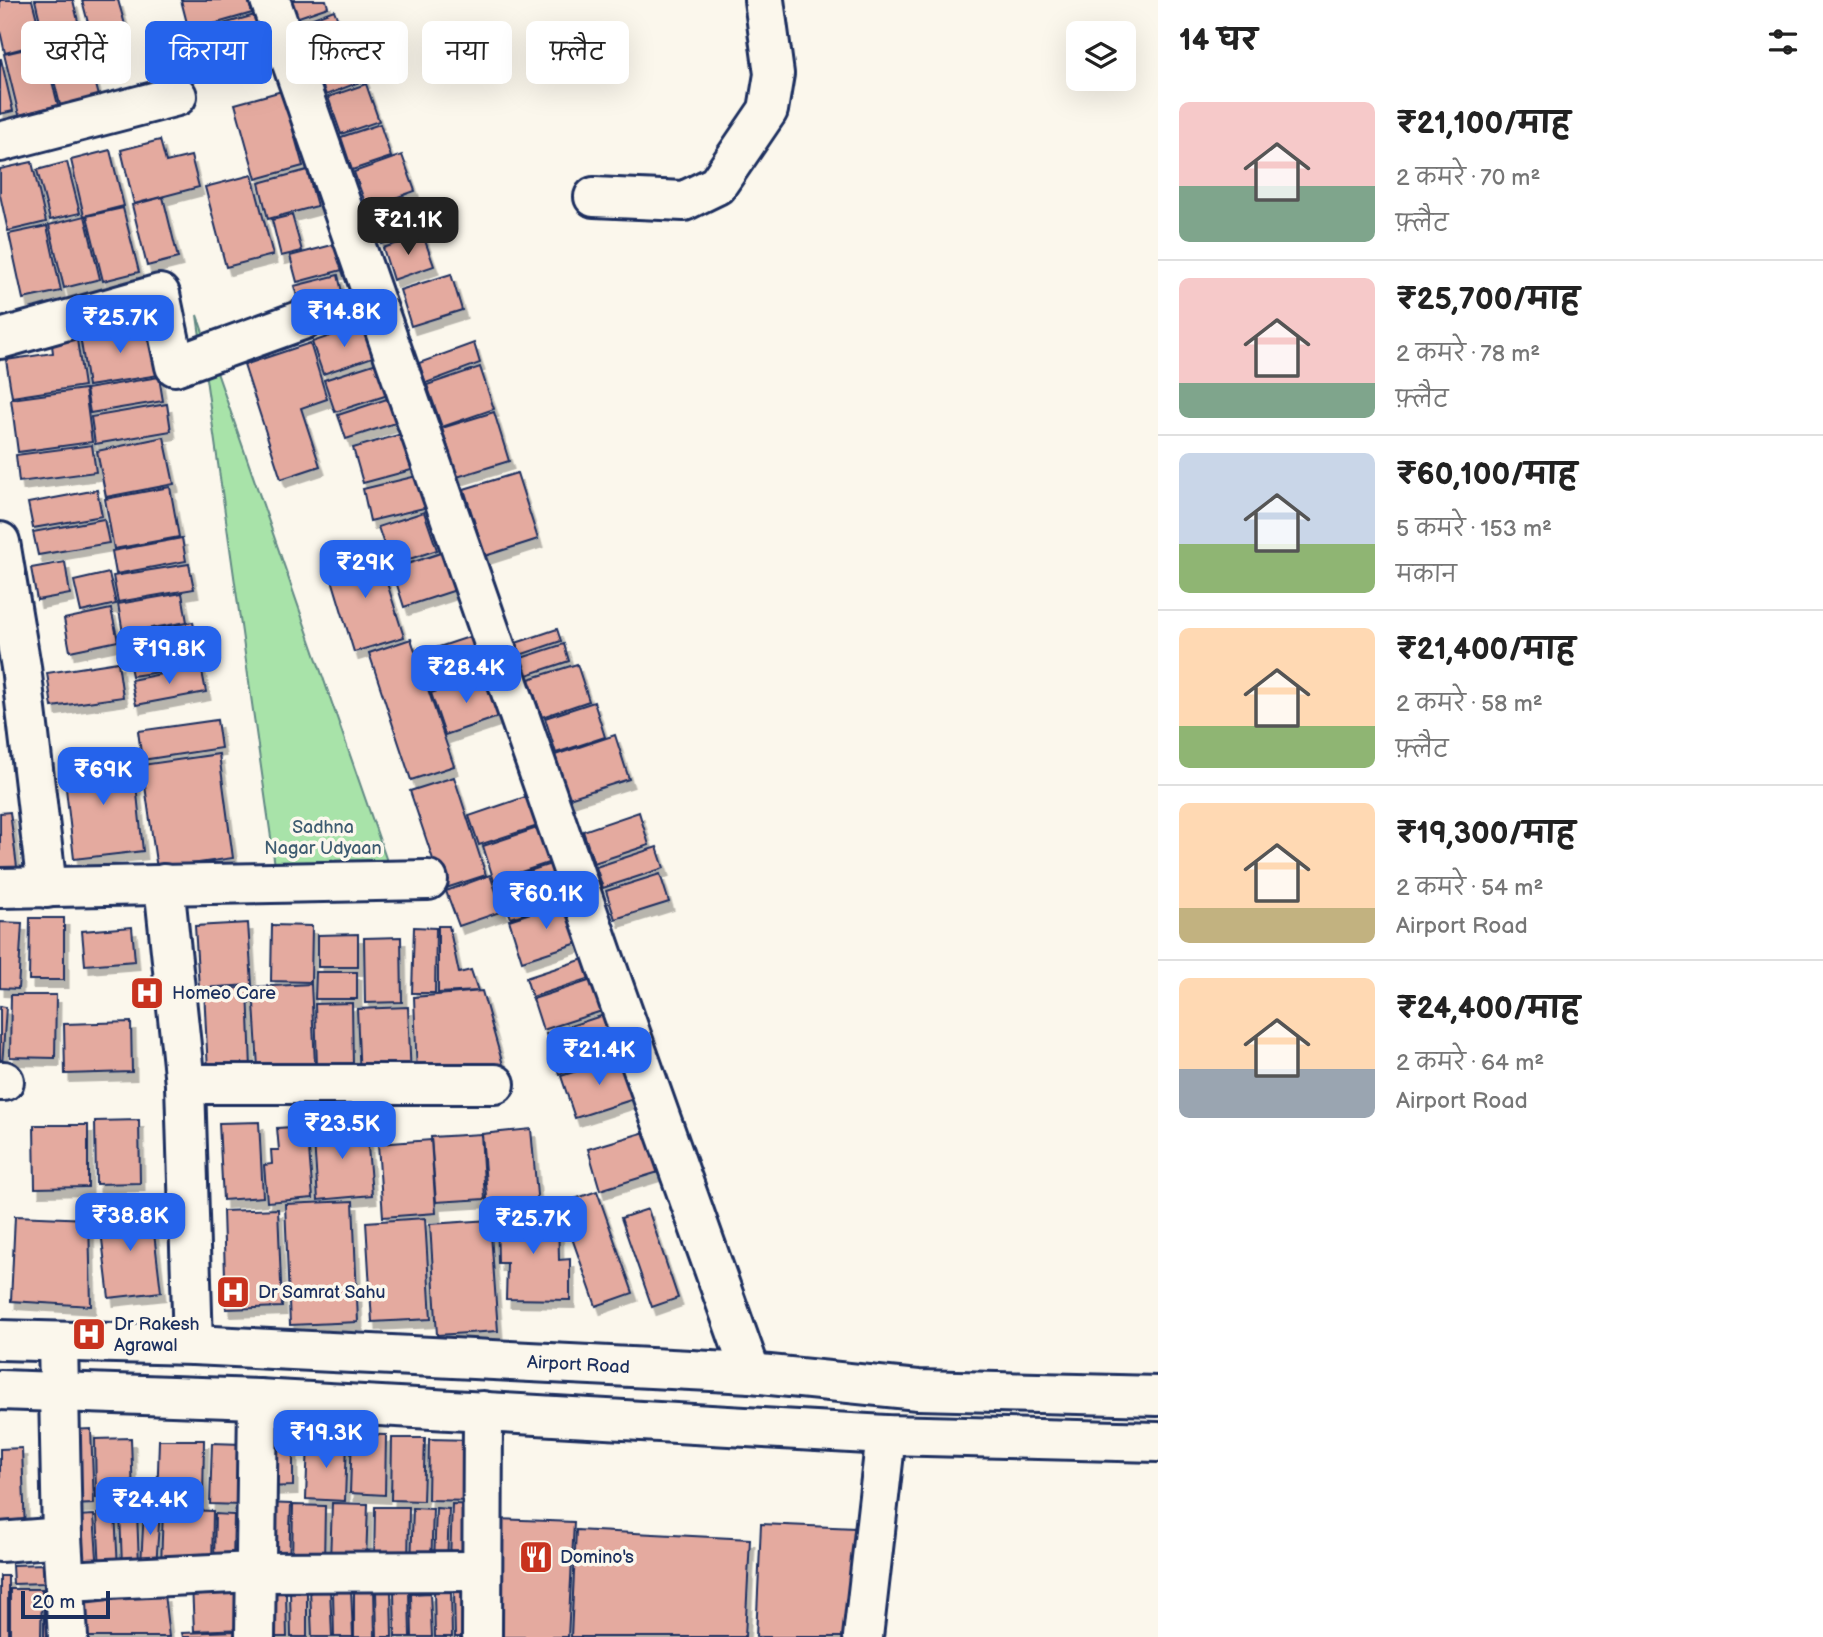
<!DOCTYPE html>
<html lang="hi">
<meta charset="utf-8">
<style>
body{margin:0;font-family:"Balsamiq Sans","Playpen Sans Deva",sans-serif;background:#f2f2f2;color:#222;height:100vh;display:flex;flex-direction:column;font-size:26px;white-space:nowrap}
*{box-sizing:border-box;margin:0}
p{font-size:23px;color:#767676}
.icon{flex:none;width:38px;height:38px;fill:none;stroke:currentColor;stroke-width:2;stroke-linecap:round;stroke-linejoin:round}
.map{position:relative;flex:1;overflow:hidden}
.panel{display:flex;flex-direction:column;background:#fff;width:665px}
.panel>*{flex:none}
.hud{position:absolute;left:21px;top:21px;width:665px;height:63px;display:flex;gap:14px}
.fabs{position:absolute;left:1066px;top:21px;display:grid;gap:14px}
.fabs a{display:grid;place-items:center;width:70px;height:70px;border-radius:10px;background:#fff;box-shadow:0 7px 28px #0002;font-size:35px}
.scale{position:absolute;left:21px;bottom:18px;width:89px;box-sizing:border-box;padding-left:7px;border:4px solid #1b2f5e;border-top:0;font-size:19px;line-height:24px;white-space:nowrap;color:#1b2f5e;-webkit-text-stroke:5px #fbf7ec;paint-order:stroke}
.price{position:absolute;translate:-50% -60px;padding:0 16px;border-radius:14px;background:#2563eb;color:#fff;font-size:23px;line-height:46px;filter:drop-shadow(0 2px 4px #0008)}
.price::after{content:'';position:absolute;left:50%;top:42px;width:21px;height:16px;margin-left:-10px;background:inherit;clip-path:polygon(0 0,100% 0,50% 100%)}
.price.active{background:#222;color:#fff}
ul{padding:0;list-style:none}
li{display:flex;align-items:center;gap:21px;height:175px;padding:0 21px}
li+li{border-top:2px solid #e0e0e0}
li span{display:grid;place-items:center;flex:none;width:196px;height:140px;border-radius:10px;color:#555}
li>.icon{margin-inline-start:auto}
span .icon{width:84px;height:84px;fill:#fffc;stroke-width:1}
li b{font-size:30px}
h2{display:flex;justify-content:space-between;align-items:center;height:84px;padding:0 21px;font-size:30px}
.chip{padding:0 24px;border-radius:10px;background:#fff;box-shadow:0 7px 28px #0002;font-size:24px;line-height:63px}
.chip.active{background:#2563eb;color:#fff}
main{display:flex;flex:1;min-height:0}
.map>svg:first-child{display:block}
</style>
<main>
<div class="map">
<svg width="1158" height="1637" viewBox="0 0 1158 1637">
<defs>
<filter id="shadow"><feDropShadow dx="4.5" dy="8" stdDeviation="0" flood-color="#0004"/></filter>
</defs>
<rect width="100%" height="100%" fill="#fbf7ec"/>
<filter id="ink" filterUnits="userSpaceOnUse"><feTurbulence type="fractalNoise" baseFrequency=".0143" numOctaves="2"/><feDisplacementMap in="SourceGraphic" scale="14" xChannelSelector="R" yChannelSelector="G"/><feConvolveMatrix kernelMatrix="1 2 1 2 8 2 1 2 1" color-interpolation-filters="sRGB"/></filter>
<g filter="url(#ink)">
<polygon fill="#a8e3a9" stroke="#628984" stroke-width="2" points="197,315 398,893 278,887"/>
<g fill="#e4aa9f" stroke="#1b2f5e" stroke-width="2" filter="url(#shadow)">
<polygon points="0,0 32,0 43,43 5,53 0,31"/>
<polygon points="35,0 73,0 81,34 45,42"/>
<polygon points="82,0 118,0 126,28 92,38"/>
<polygon points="181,0 248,0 252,13 189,31"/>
<polygon points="287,0 326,0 328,7 293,19"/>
<polygon points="334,10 347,43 311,57 297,24"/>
<polygon points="255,15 262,38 201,55 195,32"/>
<polygon points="83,35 99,96 60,105 45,44"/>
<polygon points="43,45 58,105 19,115 4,54"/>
<polygon points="352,46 365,80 326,95 313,60"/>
<polygon points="1,59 13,111 0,114 0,59"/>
<polygon points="366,84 379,121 341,134 328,97"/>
<polygon points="282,91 303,166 256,179 235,104"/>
<polygon points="380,124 391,157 352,170 341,137"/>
<polygon points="160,140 166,162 191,156 199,187 134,204 121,150"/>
<polygon points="110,150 124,206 84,216 71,160"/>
<polygon points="402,155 415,191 367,208 354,172"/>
<polygon points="32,162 46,222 8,231 0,195 0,169"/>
<polygon points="67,162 80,213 50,220 37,170"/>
<polygon points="307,170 317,206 268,219 259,183"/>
<polygon points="252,175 273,255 226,267 205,187"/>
<polygon points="163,197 178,258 147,266 132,205"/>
<polygon points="406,199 417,232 381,244 370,211"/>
<polygon points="123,208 139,272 103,281 87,216"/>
<polygon points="292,215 302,251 281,256 272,220"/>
<polygon points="85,216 100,279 64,288 49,225"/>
<polygon points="47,226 61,291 23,299 9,234"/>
<polygon points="423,235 434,266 393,280 383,248"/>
<polygon points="336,244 342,270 297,282 290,256"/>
<polygon points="451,274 462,310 411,326 400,290"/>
<polygon points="338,275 343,296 300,307 294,286"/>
<polygon points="365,324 376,356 323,374 312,342"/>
<polygon points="152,325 159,375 88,386 80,336"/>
<polygon points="76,333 84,386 12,397 6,360 53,353 51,337"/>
<polygon points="310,343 327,399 301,408 320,466 281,479 244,365"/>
<polygon points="474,343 480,363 426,383 419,363"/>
<polygon points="380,362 391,394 335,412 324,380"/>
<polygon points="480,367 494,409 442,427 427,385"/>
<polygon points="159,377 163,401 90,413 86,389"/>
<polygon points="85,389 92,442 18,452 11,399"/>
<polygon points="390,398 398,422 346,439 338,415"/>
<polygon points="167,404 171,431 95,444 91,417"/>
<polygon points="494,412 509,461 457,477 442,428"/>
<polygon points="405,433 415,469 363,483 353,448"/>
<polygon points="164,437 174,484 106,497 97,451"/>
<polygon points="92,445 96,472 19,482 16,455"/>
<polygon points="517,473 538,539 485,556 464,489"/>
<polygon points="421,475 428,507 370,521 363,489"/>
<polygon points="170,487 179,537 114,549 105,499"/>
<polygon points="97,490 102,516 33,528 28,503"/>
<polygon points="424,512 437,550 391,565 378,527"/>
<polygon points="104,519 109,543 38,555 33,532"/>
<polygon points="182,538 186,561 116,574 112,551"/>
<polygon points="376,548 404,637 354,652 327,563"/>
<polygon points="450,550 462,588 404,607 392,569"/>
<polygon points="65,562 70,594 37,600 31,568"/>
<polygon points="189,564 194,589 118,602 113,576"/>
<polygon points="109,573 116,604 81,612 74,581"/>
<polygon points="182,593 187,622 123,633 118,604"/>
<polygon points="111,609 118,641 70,651 64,619"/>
<polygon points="193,622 197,643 122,656 118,635"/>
<polygon points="557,629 561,641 511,658 507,646"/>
<polygon points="472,636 485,673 429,690 418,654"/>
<polygon points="411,639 454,766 411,780 369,653"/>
<polygon points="564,644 569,661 515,679 509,662"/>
<polygon points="195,645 198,666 132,676 128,656"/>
<polygon points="118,662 123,697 52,707 47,673"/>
<polygon points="577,664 589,701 542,717 529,679"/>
<polygon points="201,666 206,692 136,705 131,680"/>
<polygon points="487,675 501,716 445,735 431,693"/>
<polygon points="594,702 605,737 556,753 545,718"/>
<polygon points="217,720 221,748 142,760 138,731"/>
<polygon points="615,735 629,779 569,798 555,755"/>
<polygon points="219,754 233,858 157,869 142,765"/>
<polygon points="133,755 143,851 74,859 63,762"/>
<polygon points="454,777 486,875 443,889 410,791"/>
<polygon points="531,795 541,825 479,845 469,816"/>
<polygon points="10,812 17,867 0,869 0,813"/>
<polygon points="639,812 649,845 594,863 583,831"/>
<polygon points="540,827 551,862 494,881 483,846"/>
<polygon points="657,847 664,868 603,888 596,867"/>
<polygon points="554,863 566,900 511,918 498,881"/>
<polygon points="660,874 669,902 615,919 606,891"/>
<polygon points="490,875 503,911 459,926 446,891"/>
<polygon points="570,900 584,941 522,961 509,920"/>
<polygon points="30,918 64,918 64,980 29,980"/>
<polygon points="0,922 22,923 18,989 0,988"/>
<polygon points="248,923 252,985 199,988 195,926"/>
<polygon points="272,925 312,926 311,982 271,981"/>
<polygon points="438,926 449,926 459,973 471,970 478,991 438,993"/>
<polygon points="132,927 135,961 85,965 82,931"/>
<polygon points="414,927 436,928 435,993 412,993"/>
<polygon points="358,934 358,967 318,967 318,935"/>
<polygon points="401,937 402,1002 365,1003 364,938"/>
<polygon points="590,957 597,976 532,997 526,978"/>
<polygon points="316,972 357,972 357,999 315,999"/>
<polygon points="595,979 605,1010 543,1030 533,999"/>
<polygon points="311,984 315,1064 258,1068 253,987"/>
<polygon points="248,988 251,1069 208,1072 204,989"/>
<polygon points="482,991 507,1079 417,1077 414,997"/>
<polygon points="11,995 56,995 55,1058 10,1057"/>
<polygon points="352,1003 353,1067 317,1067 315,1004"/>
<polygon points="0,1006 6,1007 2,1067 0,1066"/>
<polygon points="408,1007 411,1078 360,1080 357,1009"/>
<polygon points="607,1014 620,1054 559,1074 546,1034"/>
<polygon points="131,1022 132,1072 65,1074 64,1024"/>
<polygon points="623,1056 637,1098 575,1118 561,1076"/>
<polygon points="139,1120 140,1183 96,1184 95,1121"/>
<polygon points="259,1122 263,1197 223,1200 219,1123"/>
<polygon points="366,1122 372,1195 318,1200 313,1126"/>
<polygon points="34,1125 88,1125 88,1187 35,1188"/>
<polygon points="307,1126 313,1198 267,1202 264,1165 272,1164 271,1150 279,1150 277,1128"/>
<polygon points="531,1129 538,1206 488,1210 482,1134"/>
<polygon points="652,1130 665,1170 600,1190 588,1149"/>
<polygon points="481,1134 485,1199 436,1202 431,1137"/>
<polygon points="431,1140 436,1213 383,1217 378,1144"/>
<polygon points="597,1191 633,1293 596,1306 560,1204"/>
<polygon points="353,1201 358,1322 290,1325 285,1204"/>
<polygon points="151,1208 161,1292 109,1298 99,1214"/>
<polygon points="278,1209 282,1307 226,1309 223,1211"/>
<polygon points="648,1209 678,1298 652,1307 621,1218"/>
<polygon points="558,1212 559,1260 570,1259 570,1300 506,1299 507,1263 498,1263 497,1213"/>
<polygon points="15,1216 89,1219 91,1306 11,1301"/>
<polygon points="425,1218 431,1319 372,1322 366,1222"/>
<polygon points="490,1220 498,1331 437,1335 430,1224"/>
<polygon points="91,1429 94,1504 71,1505 68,1430"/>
<polygon points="266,1434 293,1434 293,1486 265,1487"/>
<polygon points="352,1434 386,1435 385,1495 350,1493"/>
<polygon points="131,1438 133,1497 96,1498 95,1439"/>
<polygon points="308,1438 347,1440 345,1501 306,1499"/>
<polygon points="392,1438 425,1438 423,1501 391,1500"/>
<polygon points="429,1439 473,1440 472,1501 428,1500"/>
<polygon points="159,1440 204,1440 203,1503 157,1502"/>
<polygon points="212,1443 242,1444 240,1505 210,1504"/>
<polygon points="22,1448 25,1532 0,1533 0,1449"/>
<polygon points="265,1503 291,1504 289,1563 263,1562"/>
<polygon points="332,1503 368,1504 366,1562 330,1561"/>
<polygon points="452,1504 477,1505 475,1562 450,1561"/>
<polygon points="293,1505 325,1506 324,1565 292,1564"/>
<polygon points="375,1507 409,1507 408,1565 374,1564"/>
<polygon points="413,1508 433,1509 431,1567 411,1566"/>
<polygon points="436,1508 449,1509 447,1565 434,1564"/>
<polygon points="144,1509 160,1510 156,1566 141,1565"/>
<polygon points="163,1509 213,1511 212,1567 161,1566"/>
<polygon points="137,1511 139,1565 122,1566 120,1512"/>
<polygon points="115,1513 118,1568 100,1569 97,1514"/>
<polygon points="215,1514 234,1515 233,1564 214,1563"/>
<polygon points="94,1515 98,1572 81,1573 76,1516"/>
<polygon points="496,1519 574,1522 568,1637 490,1637"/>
<polygon points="761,1524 856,1528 851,1637 756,1637"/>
<polygon points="576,1530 750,1539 745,1637 571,1637"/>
<polygon points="45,1564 45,1583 13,1584 12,1565"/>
<rect x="0" y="1576" width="8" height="61"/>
<polygon points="242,1582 244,1629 194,1631 192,1584"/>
<rect x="44" y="1586" width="16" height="51"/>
<polygon points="354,1587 374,1587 375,1637 354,1637"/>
<polygon points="330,1588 332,1637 312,1637 310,1589"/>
<polygon points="351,1588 353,1637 334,1637 333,1589"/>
<polygon points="10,1589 42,1589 41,1637 10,1637"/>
<polygon points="307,1589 307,1637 291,1637 290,1590"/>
<polygon points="376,1590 391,1590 392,1637 377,1637"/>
<polygon points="434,1590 451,1590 452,1637 435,1637"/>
<polygon points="454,1590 477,1590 478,1637 455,1637"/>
<polygon points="394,1591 409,1591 410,1637 395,1637"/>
<polygon points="286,1593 287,1637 263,1637 261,1594"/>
<polygon points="430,1593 432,1637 412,1637 411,1594"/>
<polygon points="164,1594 169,1637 85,1637 82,1603"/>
<polygon points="236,1631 236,1637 183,1637 182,1633"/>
</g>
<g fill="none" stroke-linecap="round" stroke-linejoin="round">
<g stroke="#1b2f5e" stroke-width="44">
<g id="minor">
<polyline points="270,0 611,979 751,1373"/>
<polyline points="0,142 177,96"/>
<polyline points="594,197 684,201 717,185 768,110 774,74 764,0"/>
<polyline points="0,339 160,294 175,366 305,319"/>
<polyline points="0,542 21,667 47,888"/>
<polyline points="164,884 185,1084 193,1345"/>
<polyline points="0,888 428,880"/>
<polyline points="0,1081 4,1081"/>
<polyline points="185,1084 495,1084"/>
<polyline points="58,1342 62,1537 68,1637"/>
<polyline points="0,1542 62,1537"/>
<polyline points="65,1581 254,1572 481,1571"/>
<polyline points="255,1637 258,1399"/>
<polyline points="482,1637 483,1411"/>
<polyline points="863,1637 886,1435"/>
</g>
</g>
<g stroke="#1b2f5e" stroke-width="44">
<g id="major">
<path id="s1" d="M0 1340 193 1345 751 1373 918 1390 1158 1396"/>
<polyline points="0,1390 258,1399 886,1435 1158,1442"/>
</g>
</g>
<use href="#minor" stroke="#fbf7ec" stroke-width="38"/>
<use href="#major" stroke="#fbf7ec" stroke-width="38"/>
</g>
</g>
<defs>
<g id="hospital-square" transform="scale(1.75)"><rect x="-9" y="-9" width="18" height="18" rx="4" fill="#c8321e" stroke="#fbf7ec"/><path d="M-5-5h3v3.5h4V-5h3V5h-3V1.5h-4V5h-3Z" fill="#fff"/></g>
<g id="restaurant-square" transform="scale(1.75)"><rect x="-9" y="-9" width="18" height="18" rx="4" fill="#c8321e" stroke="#fbf7ec"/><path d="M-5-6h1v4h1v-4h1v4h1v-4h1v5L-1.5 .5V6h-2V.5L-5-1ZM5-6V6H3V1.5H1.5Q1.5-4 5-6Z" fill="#fff"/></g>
</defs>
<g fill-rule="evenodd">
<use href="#hospital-square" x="147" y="993"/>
<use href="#hospital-square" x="233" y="1292"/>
<use href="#hospital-square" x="89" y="1334"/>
<use href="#restaurant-square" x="536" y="1557"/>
</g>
<g text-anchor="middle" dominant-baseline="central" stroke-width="7" stroke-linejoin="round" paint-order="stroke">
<g font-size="18" fill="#3e5c71" stroke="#fbf7ec">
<text x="323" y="827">Sadhna<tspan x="323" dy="21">Nagar Udyaan</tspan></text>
</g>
<g font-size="18" fill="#1b2f5e" stroke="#fbf7ec" text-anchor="start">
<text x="172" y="993">Homeo Care</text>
<text x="258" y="1292">Dr Samrat Sahu</text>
<text x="114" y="1324">Dr Rakesh<tspan x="114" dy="21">Agrawal</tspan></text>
<text x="560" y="1557">Domino's</text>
</g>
<g font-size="18" fill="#1b2f5e" stroke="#fbf7ec">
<text stroke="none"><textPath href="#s1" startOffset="579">Airport Road</textPath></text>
</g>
</g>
</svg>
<div class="fabs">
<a><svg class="icon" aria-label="layers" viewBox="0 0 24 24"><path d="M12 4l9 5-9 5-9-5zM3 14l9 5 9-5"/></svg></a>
</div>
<div class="scale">20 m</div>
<b class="price active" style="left:408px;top:257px">₹21.1K</b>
<b class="price" style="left:344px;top:349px">₹14.8K</b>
<b class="price" style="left:120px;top:355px">₹25.7K</b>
<b class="price" style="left:365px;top:600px">₹29K</b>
<b class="price" style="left:169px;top:686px">₹19.8K</b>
<b class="price" style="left:466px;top:705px">₹28.4K</b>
<b class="price" style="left:103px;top:807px">₹69K</b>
<b class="price" style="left:546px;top:931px">₹60.1K</b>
<b class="price" style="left:599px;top:1087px">₹21.4K</b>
<b class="price" style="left:342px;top:1161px">₹23.5K</b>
<b class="price" style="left:130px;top:1253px">₹38.8K</b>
<b class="price" style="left:533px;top:1256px">₹25.7K</b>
<b class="price" style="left:326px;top:1470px">₹19.3K</b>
<b class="price" style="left:150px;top:1537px">₹24.4K</b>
<div class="hud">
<a class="chip">खरीदें</a>
<a class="chip active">किराया</a>
<a class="chip">फ़िल्टर</a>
<a class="chip">नया</a>
<a class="chip">फ़्लैट</a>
</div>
</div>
<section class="panel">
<h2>14 घर<svg class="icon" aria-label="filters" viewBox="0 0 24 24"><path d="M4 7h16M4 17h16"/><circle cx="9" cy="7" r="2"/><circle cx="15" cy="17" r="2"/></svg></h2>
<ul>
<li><span style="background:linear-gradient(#f6c9c9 60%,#7fa58c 0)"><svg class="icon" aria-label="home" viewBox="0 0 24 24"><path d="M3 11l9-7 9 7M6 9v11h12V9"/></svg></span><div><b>₹21,100/माह</b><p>2 कमरे · 70 m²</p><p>फ़्लैट</p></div></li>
<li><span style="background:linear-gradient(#f6c9c9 75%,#7fa58c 0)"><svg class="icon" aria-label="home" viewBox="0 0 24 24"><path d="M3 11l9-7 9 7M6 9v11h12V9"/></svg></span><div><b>₹25,700/माह</b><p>2 कमरे · 78 m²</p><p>फ़्लैट</p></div></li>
<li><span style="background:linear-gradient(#c9d6e8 65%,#8fb573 0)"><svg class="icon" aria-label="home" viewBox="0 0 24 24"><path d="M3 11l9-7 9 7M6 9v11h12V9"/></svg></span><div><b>₹60,100/माह</b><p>5 कमरे · 153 m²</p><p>मकान</p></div></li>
<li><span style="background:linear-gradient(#ffd9b3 70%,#8fb573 0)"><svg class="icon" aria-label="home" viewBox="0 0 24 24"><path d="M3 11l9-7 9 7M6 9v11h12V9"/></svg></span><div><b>₹21,400/माह</b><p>2 कमरे · 58 m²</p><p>फ़्लैट</p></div></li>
<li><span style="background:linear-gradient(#ffd9b3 75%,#c2b280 0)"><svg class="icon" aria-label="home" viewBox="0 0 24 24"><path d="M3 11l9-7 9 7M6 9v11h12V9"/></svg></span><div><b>₹19,300/माह</b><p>2 कमरे · 54 m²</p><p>Airport Road</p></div></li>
<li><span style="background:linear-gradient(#ffd9b3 65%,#9aa5b1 0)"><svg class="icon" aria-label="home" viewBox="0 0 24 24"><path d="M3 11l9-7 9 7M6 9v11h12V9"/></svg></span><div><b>₹24,400/माह</b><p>2 कमरे · 64 m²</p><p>Airport Road</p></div></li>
</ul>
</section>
</main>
